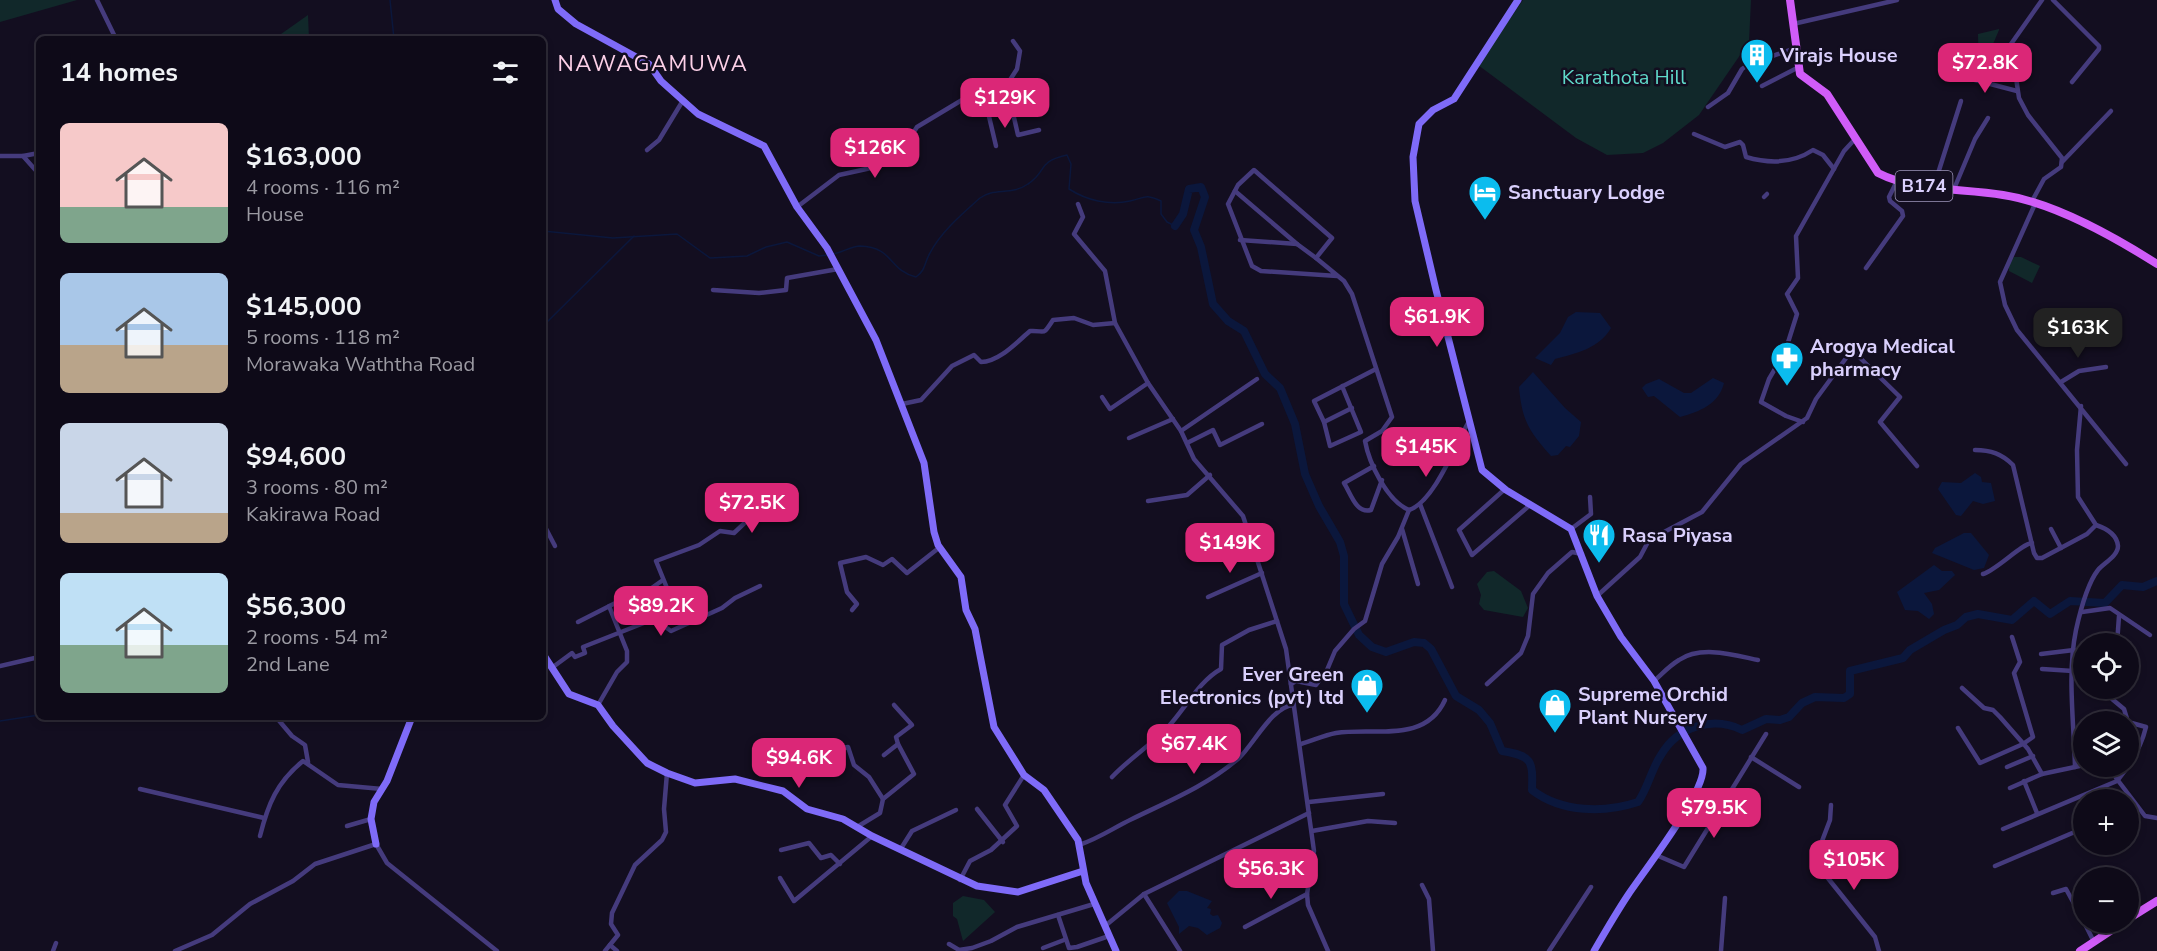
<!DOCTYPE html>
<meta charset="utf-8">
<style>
body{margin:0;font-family:"Nunito Sans",sans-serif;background:#1c1825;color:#f1f3f6;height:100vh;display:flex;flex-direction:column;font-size:22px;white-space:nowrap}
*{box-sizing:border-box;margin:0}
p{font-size:20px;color:#9b9aa2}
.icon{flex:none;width:33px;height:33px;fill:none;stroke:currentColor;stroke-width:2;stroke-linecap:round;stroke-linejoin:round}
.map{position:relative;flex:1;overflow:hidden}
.details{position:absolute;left:36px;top:36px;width:510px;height:684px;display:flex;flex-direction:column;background:#0e0a18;border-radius:9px;box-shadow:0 3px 9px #0003,0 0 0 2px #2e2b37}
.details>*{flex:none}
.fabs{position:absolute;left:2073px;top:633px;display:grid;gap:12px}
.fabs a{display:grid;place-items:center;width:66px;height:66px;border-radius:50%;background:#0e0a18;box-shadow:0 3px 9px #0003,0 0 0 2px #2e2b37;font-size:30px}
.price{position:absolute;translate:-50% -51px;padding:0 14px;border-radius:12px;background:#db2777;color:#fff;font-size:20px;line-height:39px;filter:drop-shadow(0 2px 3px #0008)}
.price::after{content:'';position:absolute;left:50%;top:36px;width:18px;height:14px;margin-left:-9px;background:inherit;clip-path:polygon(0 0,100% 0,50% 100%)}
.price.current{background:#222;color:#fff}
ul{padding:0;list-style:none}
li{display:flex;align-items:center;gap:18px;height:150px;padding:0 24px}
li span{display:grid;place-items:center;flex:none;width:168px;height:120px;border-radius:9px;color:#555}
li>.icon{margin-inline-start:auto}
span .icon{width:72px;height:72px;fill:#fffc;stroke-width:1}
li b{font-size:26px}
h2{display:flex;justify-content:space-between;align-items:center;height:72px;padding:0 24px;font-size:26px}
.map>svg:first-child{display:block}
</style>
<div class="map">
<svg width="2157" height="951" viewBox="0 0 2157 951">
<rect width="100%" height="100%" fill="#130e20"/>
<g fill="#11282a">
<polygon points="0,0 77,0 0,22"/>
<polygon points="1523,0 1751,0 1749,42 1699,115 1663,143 1643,153 1607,155 1576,138 1478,65"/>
<polygon points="308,15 309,39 274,39"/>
<polygon points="1999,29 1999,30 1979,77 1978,34"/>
<polygon points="1996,43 2003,46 1998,82 1982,77"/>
<polygon points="2014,257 2021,257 2040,266 2032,283 2009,271 2009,264"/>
<polygon points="1494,571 1521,591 1528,608 1523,617 1484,610 1479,604 1481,595 1477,584 1487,572"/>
<polygon points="963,896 984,900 995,912 963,941 957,919 953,916 953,903"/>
</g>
<g fill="#0b173c">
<path d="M1576 312 1600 313 1611 328C1600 348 1575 354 1555 359L1551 365 1535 358 1560 333 1568 317Z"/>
<path d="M1533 372 1565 408 1581 422 1579 436 1570 447 1566 446 1558 455 1551 456C1529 431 1522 421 1519 387Z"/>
<path d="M1713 378 1724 383C1719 404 1699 412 1680 417L1654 396 1648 397 1642 388 1646 384 1659 379 1684 393H1691Z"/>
<polygon points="1975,473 1981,477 1982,482 1991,483 1995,501 1983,504 1973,501 1961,516 1956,515 1938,489 1942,482 1961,483"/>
<polygon points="1964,533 1971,533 1989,555 1984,568 1974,570 1932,553 1935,548"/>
<polygon points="1934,565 1942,571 1952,571 1955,575 1939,590 1924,593 1932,604 1934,614 1929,619 1918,611 1905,610 1897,592"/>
<polygon points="1179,891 1187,891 1212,901 1207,908 1211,909 1210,914 1213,916 1218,915 1222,923 1220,928 1207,935 1198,928 1189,926 1179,934 1179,927 1167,903"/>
</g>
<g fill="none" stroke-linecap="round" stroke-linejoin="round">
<g stroke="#0b173c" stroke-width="1.5">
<polyline points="390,0 394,39"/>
<polyline points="543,231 613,238 677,234 710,258 747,256 766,247 787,242 819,256 828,255"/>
<path d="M832 254C842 253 851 246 860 246 894 247 888 270 916 277 926 270 924 263 930 253 941 232 962 214 980 198 994 187 1011 196 1028 184 1048 171 1036 162 1067 155L1071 164 1069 189C1086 200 1109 206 1130 201 1145 198 1144 193 1161 201V214L1167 222 1175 226"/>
<polyline points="543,326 634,236"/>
<polyline points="0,721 39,715"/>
</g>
<path stroke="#0b173c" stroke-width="8" d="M1175 226 1183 214 1189 189 1201 187 1205 197 1194 230 1201 247 1213 304 1228 321 1244 331 1265 374 1280 388 1295 424 1305 474 1319 506 1340 542 1344 556V604L1359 635 1372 647 1386 652 1414 642 1424 643 1431 649 1456 696 1479 710 1490 723 1502 751C1532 756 1533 760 1532 790 1562 813 1605 813 1638 802 1648 788 1651 770 1661 755 1678 726 1713 716 1742 730L1766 719 1780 720 1789 717 1802 703 1815 697 1844 698 1850 694V671L1903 658 1910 650 1944 630 1957 625 1966 617 1978 614 2012 620 2034 601 2050 614 2070 601 2105 603 2122 585 2143 587 2157 581"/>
<g stroke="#453b7d" stroke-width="4.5">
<polyline points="97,0 116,39"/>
<polyline points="2053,0 2099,46 2099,49 2072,82"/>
<polyline points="1793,24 1897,0"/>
<polyline points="1956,75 2017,91"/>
<polyline points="1762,86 1799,67"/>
<polyline points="992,88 997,100 1009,96 1018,135 1039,130"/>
<polyline points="1708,107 1728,93 1742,69 1749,64 1796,48"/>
<path d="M1694 134 1725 147 1740 142 1743 145 1746 157C1770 164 1792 164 1813 150L1823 155 1834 169"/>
<polyline points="996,146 987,108 997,100"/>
<polyline points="647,150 659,140 682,102"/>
<polyline points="0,156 23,156 39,174"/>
<polyline points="23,156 39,153"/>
<polyline points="2062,162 2111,111"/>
<polyline points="1934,186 1961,101"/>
<polyline points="1954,189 1975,139 1988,118"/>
<polyline points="1235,191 1297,244"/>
<polyline points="1764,197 1767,194"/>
<polyline points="2031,203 2044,179 2061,167 2062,158 2028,115 2019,98 2011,44 2042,0"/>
<polyline points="1078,204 1083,217 1074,234 1105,271 1115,323"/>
<polyline points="2035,204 2000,282 2005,305 2017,330 2126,464"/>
<polyline points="797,207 839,175 871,168 899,155 917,127 962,100 1010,80 1017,69 1020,51 1013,41"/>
<polyline points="1240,240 1297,244 1316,258"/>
<polyline points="1866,268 1903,216 1902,211 1890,201 1889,197 1897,181"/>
<path d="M1337 276 1261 271 1252 266 1228 204 1238 185 1254 170 1332 238 1316 258 1344 281 1352 294 1392 417 1382 431 1365 441C1369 463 1387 501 1409 510"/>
<polyline points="713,290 759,293 786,290 787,278 838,269"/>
<polyline points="2061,382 2079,371 2106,367"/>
<polyline points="1342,386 1361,432 1330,446 1324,422 1314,401 1376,369"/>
<polyline points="1102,397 1110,409 1148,383"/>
<path d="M902 404 921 400 952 366 974 355 981 362C999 362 1017 342 1030 331 1046 330 1042 337 1053 320L1074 318 1093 325 1115 323 1148 383 1181 431 1194 459 1243 516 1286 649 1314 851 1307 894 1308 905 1328 951"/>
<polyline points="1324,422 1352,408"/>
<polyline points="1803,422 1786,416 1761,402 1769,379 1785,352 1797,314 1787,294 1798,278 1796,236 1844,151 1856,138"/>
<polyline points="1181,431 1257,379"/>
<polyline points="1129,438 1173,419"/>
<polyline points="1187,443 1213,430 1220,445 1262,424"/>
<path d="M1975 450C1991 450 2002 454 2013 465L2034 553 2037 558H2042L2087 534 2096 525 2078 497 2077 450 2081 406"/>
<path d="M1374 466 1344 483C1351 494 1356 514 1371 510L1382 480"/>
<polyline points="1505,489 1459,530 1472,555 1530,505"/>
<polyline points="1148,501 1187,495 1210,475"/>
<polyline points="1420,504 1452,587"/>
<polyline points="543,523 555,546"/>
<polyline points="1402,529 1418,584"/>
<polyline points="1571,529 1591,514 1590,497"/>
<polyline points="2051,529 2061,548"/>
<path d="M1983 574C1998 569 2021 544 2032 543"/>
<polyline points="1597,596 1640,557 1649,540 1702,512 1741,464 1807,418 1816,399 1852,350 1900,397 1880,422 1917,466"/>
<polyline points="1208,597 1262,573"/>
<polyline points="852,610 857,604 847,592 840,563 866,557 883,565 892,559 907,573 940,547"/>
<polyline points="2082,612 2110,608 2150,635"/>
<polyline points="578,622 641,590 646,592 663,580"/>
<polyline points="685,623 669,593 656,561 699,545 720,531 734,533 771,498"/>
<polyline points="2117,644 2119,616"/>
<polyline points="2041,654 2074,650"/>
<polyline points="0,666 39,657"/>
<polyline points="553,667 572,653 575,657 585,653 583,647 654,619 671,631 722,608 735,598 760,586"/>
<polyline points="2042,669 2073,671"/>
<path d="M1654 681C1662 674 1669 666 1679 660 1701 645 1734 655 1758 660"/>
<path d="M1291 684 1296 681 1316 685 1327 670 1335 651 1354 629 1365 621 1382 564 1398 537 1409 510C1434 502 1455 446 1468 423"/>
<polyline points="1487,684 1521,653 1528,636 1533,594 1548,573 1572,552 1582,554"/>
<polyline points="1962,688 1984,708 1993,710 2000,717 2028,749 2042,774"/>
<polyline points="2113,688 2112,699 2124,709 2128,722"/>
<polyline points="598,705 617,672 627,662 627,651 609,606"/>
<polyline points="894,705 912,725 896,737 898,744"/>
<polyline points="276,717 292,736 305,745 308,762"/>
<polyline points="1958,728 1980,763 2023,744 2033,737 2014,673 2020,662 2012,637"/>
<path d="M1301 744C1312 741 1324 735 1336 733 1375 727 1425 744 1445 700"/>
<polyline points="1751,757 1799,787"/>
<polyline points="825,762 826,755 835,749 848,747 854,765 869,777 883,799"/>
<path d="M2084 765 2075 767C2074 723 2067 674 2076 630 2080 612 2087 584 2098 570 2104 563 2118 556 2118 546 2117 534 2105 528 2096 525"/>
<polyline points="2107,766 2145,816 2157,818"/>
<polyline points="2007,767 2033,756"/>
<path d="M1112 777C1130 758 1150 746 1168 727 1185 709 1199 681 1221 669L1222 645 1249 630 1277 621"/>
<polyline points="2024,781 2037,813"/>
<polyline points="2010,788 2042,774 2075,767"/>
<polyline points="140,789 264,818"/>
<polyline points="1309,802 1383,794"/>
<polyline points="1831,805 1830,820 1819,849 1823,872 1875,937 1879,951"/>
<polyline points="977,809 1003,842"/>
<polyline points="347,826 371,819"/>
<polyline points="857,827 880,813 883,799 914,774 898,744 884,755"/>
<path d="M2003 829 2117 781C2131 764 2141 748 2146 727L2128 722"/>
<polyline points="1312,831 1368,821 1395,823"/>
<path d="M260 836C268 804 277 782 303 761L338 785 382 789"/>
<path d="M1079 845C1100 838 1113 828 1132 819 1169 801 1208 785 1239 758 1254 744 1272 706 1294 705"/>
<polyline points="781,850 809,843 821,858 831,855 840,864"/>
<polyline points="900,850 912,831 956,810"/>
<polyline points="1656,855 1684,867 1766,734"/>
<polyline points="1995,866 2084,828"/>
<polyline points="780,878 794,901 872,836"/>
<polyline points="960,880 970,861 991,850 1017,826 1005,805 1024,775"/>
<polyline points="1422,885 1429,899 1433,951"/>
<polyline points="2053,893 2066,889 2084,922"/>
<polyline points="1144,894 1180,951"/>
<polyline points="1058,915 1069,948 1077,947 1109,936"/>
<polyline points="2084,922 2094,942"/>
<polyline points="1105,926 1144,894 1309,813"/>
<polyline points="1245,927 1307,894"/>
<polyline points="949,944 959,950 972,948 991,941 1017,927 1094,904"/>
<polyline points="610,945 617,951"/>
<polyline points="1043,948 1064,940"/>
<polyline points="53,951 56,943"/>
<polyline points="175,951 212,935 250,904 293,881 315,864 376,844 387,863 497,951"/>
<polyline points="605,951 618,935 611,924 612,913 635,865 662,840 666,832 664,809 667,773"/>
<polyline points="1549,951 1591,887"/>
<polyline points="1721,951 1725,898"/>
</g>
<g stroke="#7f6bf8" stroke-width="7">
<polyline points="555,0 558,9 576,24 649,64 661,81 698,114 764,146 797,207 827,248 876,340 924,463 934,532 938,545 961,577 966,610 975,629 979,650 994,727 1024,775 1044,790 1078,840 1086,883 1116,951"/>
<path d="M1518 0 1454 99 1433 110 1419 124 1413 157 1415 201 1436 290 1482 470 1506 490 1571 529 1597 596 1621 637 1654 681 1703 768C1705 793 1644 871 1628 895 1616 913 1605 932 1594 951"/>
<polyline points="543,654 569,694 598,705 613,726 647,763 667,773 695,783 735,779 783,791 807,809 843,819 872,836 977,886 1018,892 1083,871"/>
<polyline points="376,844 371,819 374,802 387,781 412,717"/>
</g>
<g stroke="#d05cf8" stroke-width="8">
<path d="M1790 0 1800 74 1827 94 1878 173C1915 192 1963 188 2003 195 2055 203 2113 236 2157 264"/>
<polyline points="2128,919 2157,901"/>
<polyline points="2080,951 2124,922"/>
</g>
</g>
<defs>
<g id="building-pin" transform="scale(1.725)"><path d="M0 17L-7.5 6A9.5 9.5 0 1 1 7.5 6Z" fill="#0bbcee" stroke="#130e20"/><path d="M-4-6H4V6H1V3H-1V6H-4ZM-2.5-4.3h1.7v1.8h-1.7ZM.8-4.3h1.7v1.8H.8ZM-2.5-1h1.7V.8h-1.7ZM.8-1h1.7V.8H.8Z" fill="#fff"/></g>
<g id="hotel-pin" transform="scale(1.725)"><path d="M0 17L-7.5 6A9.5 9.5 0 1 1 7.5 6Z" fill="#0bbcee" stroke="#130e20"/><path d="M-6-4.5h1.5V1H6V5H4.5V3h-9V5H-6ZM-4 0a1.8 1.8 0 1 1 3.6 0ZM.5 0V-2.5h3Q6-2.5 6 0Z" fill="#fff"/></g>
<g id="pharmacy-pin" transform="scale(1.725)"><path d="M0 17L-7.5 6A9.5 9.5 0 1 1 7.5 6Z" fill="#0bbcee" stroke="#130e20"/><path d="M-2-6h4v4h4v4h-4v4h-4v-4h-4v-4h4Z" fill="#fff"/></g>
<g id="restaurant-pin" transform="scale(1.725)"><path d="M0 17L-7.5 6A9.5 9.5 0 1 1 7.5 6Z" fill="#0bbcee" stroke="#130e20"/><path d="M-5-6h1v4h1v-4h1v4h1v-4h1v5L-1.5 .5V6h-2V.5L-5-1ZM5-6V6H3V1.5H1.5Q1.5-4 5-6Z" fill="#fff"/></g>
<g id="shop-pin" transform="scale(1.725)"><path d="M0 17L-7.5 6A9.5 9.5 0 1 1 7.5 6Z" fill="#0bbcee" stroke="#130e20"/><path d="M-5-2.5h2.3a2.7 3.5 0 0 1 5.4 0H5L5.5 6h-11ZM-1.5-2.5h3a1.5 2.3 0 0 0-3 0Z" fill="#fff"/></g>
</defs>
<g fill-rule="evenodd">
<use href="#building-pin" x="1757" y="55"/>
<use href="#hotel-pin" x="1485" y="192"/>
<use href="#pharmacy-pin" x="1787" y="358"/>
<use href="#restaurant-pin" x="1599" y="535"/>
<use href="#shop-pin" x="1367" y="685"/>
<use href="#shop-pin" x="1555" y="705"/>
</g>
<g text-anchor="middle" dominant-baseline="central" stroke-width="5" stroke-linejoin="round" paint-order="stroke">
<rect fill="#130e20" stroke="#9e96bb" stroke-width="1.5" x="1895.5" y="171" width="57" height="30" rx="4.5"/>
<g font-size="18" font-weight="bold" fill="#dad0fd">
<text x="1924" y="186">B174</text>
</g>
<g font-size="20" font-weight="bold" fill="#dad0fd" stroke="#130e20" text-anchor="start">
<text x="1780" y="55">Virajs House</text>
<text x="1508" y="192">Sanctuary Lodge</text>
<text x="1810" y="346">Arogya Medical<tspan x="1810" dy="23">pharmacy</tspan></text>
<text x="1622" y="535">Rasa Piyasa</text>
<text x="1344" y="674" text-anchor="end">Ever Green<tspan x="1344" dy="23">Electronics (pvt) ltd</tspan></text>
<text x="1578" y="694">Supreme Orchid<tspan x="1578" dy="23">Plant Nursery</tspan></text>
</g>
<g font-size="20" fill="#5fd9c9" stroke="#130e20">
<text x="1624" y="77">Karathota Hill</text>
</g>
<g font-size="22" letter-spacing="1.5" fill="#fdd1e8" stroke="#130e20">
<text x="653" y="64">NAWAGAMUWA</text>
</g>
</g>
</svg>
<div class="fabs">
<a><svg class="icon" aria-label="locate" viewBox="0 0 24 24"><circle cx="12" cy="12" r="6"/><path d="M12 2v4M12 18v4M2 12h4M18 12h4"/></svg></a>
<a><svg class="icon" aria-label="layers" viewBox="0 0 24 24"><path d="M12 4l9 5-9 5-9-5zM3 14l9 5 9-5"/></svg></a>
<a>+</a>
<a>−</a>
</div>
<b class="price" style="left:1985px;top:94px">$72.8K</b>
<b class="price" style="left:1005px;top:129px">$129K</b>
<b class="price" style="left:875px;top:179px">$126K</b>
<b class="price" style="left:1437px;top:348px">$61.9K</b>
<b class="price current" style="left:2078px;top:359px">$163K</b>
<b class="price" style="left:1426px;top:478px">$145K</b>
<b class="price" style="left:752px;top:534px">$72.5K</b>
<b class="price" style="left:1230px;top:574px">$149K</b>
<b class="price" style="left:661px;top:637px">$89.2K</b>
<b class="price" style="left:1194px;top:775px">$67.4K</b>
<b class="price" style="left:799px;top:789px">$94.6K</b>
<b class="price" style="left:1714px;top:839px">$79.5K</b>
<b class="price" style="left:1854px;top:891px">$105K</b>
<b class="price" style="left:1271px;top:900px">$56.3K</b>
<section class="details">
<h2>14 homes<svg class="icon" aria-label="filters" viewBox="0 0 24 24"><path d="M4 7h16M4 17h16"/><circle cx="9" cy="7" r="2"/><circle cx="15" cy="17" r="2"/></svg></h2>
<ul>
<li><span style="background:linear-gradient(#f6c9c9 70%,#7fa58c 0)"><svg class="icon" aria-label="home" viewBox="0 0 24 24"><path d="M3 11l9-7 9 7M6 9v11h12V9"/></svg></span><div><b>$163,000</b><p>4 rooms · 116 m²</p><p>House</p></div></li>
<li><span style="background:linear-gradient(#a9c7e8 60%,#b9a48a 0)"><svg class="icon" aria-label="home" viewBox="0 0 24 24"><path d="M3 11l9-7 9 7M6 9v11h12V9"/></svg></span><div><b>$145,000</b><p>5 rooms · 118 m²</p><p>Morawaka Waththa Road</p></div></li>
<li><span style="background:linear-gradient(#c9d6e8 75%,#b9a48a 0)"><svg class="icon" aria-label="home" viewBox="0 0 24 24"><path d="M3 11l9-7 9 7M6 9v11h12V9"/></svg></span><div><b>$94,600</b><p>3 rooms · 80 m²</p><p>Kakirawa Road</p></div></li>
<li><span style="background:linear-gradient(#bfe0f5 60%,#7fa58c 0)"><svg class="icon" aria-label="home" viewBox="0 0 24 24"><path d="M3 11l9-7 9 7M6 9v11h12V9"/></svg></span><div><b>$56,300</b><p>2 rooms · 54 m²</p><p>2nd Lane</p></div></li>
</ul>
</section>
</div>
